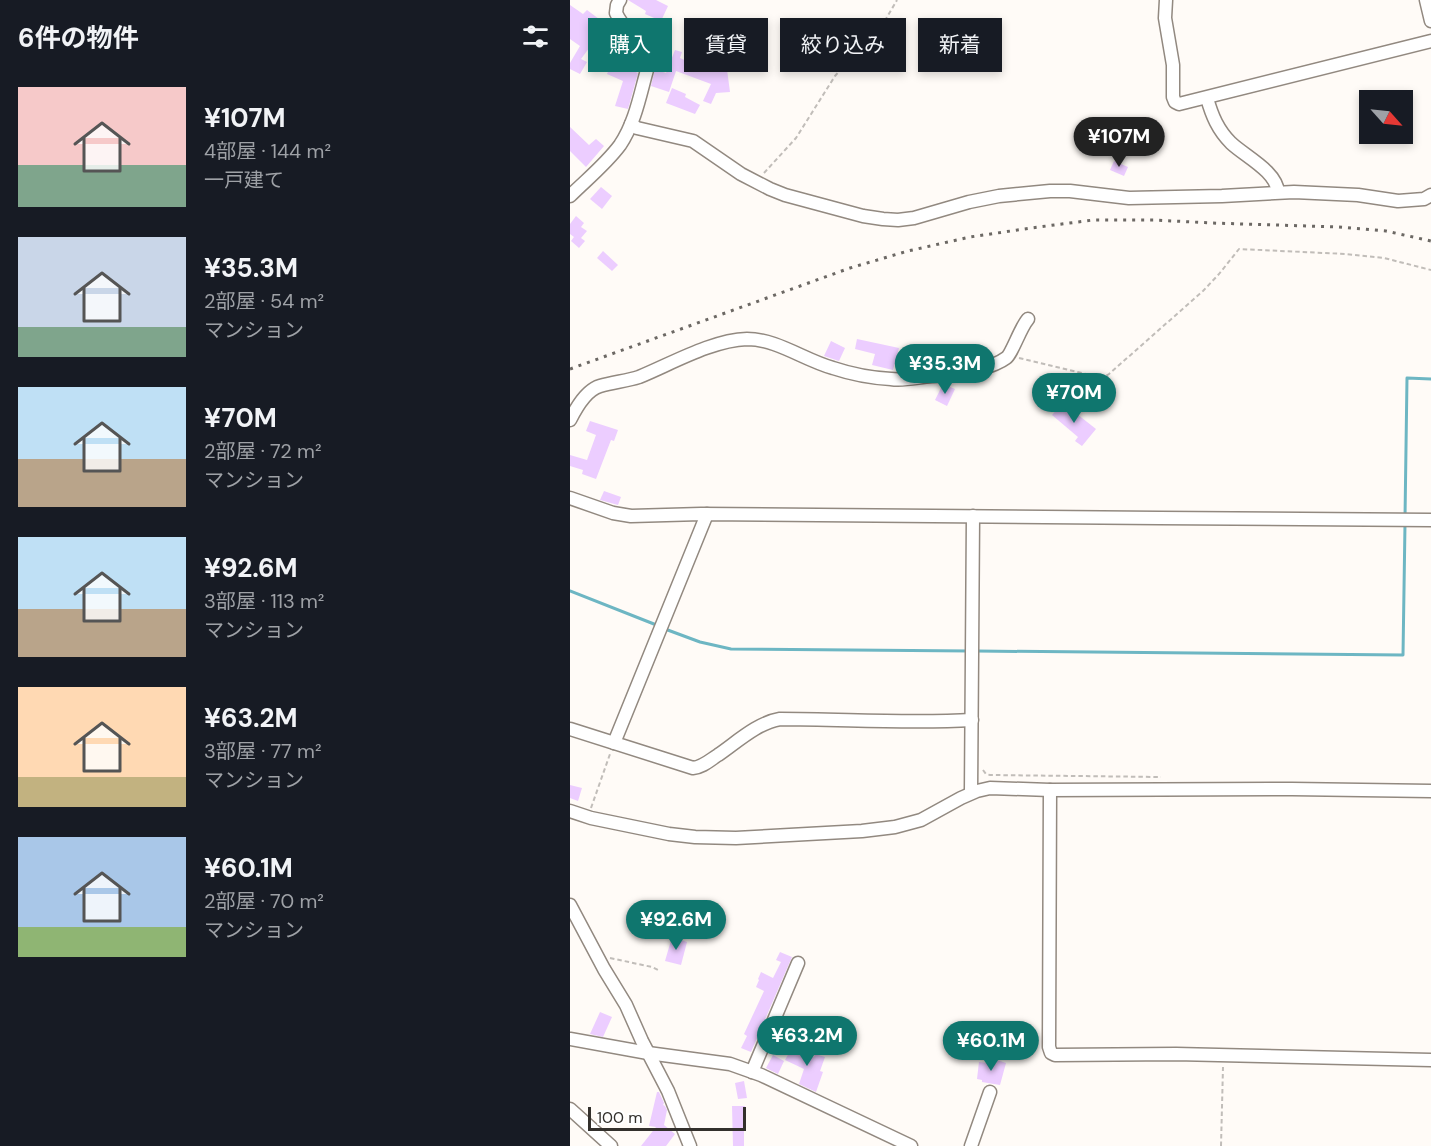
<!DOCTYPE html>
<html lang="ja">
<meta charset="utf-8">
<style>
body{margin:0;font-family:"DM Sans","Noto Sans JP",sans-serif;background:#242831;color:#f1f3f6;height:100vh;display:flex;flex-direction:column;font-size:22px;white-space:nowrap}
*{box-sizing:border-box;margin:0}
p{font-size:20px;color:#9ea1a6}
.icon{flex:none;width:33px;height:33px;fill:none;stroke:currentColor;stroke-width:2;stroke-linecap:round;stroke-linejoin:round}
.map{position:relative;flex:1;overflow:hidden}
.panel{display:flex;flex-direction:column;background:#171b24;width:570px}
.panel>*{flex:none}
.banner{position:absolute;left:18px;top:18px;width:570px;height:54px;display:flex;gap:12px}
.needle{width:39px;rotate:117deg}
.fabs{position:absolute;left:789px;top:90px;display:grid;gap:12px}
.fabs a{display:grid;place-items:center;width:54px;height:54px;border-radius:0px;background:#171b24;box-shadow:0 3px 9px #0003;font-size:30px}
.scale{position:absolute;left:18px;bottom:15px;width:158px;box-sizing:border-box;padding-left:6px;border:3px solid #33302c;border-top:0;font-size:16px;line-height:21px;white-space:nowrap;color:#33302c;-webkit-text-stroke:4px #fff;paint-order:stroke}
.price{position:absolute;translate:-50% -51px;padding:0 14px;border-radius:21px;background:#0f766e;color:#fff;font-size:20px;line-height:39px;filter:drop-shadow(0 2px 3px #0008)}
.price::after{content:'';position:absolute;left:50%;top:36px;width:18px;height:14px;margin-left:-9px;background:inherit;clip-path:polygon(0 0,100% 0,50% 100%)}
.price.selected{background:#222;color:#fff}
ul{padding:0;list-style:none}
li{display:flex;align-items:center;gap:18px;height:150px;padding:0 18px}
li span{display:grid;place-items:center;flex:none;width:168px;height:120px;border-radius:0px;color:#555}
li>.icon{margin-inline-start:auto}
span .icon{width:72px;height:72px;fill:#fffc;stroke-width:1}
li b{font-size:26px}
h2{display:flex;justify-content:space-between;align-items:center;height:72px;padding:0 18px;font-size:26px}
.tag{padding:0 21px;border-radius:0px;background:#171b24;box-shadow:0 3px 9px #0003;font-size:21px;line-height:54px}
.tag.selected{background:#0f766e;color:#fff}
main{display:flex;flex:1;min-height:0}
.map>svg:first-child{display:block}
</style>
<main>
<section class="panel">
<h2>6件の物件<svg class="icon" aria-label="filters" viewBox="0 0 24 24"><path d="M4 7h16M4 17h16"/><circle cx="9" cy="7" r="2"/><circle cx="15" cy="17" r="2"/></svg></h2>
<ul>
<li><span style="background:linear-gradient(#f6c9c9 65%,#7fa58c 0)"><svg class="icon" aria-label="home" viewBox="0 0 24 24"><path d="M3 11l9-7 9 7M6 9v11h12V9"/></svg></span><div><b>¥107M</b><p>4部屋 · 144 m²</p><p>一戸建て</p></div></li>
<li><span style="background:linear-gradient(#c9d6e8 75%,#7fa58c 0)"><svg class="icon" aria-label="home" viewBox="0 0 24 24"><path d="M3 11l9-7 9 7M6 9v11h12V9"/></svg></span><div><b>¥35.3M</b><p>2部屋 · 54 m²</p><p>マンション</p></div></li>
<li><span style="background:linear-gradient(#bfe0f5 60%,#b9a48a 0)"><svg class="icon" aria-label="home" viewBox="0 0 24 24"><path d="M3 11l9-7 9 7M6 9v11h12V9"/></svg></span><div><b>¥70M</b><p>2部屋 · 72 m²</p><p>マンション</p></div></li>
<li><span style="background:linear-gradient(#bfe0f5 60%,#b9a48a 0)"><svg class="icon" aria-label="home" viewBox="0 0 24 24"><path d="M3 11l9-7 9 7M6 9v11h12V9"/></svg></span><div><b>¥92.6M</b><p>3部屋 · 113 m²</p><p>マンション</p></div></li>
<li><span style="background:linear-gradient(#ffd9b3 75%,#c2b280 0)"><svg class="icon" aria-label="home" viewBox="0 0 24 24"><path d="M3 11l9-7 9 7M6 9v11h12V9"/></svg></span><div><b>¥63.2M</b><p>3部屋 · 77 m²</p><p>マンション</p></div></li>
<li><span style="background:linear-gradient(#a9c7e8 75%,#8fb573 0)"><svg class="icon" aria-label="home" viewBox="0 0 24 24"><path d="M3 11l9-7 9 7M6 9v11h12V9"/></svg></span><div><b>¥60.1M</b><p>2部屋 · 70 m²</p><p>マンション</p></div></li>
</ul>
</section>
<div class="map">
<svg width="861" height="1146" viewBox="0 0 861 1146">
<rect width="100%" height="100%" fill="#fffbf7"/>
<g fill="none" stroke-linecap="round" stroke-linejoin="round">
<g stroke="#6db6c3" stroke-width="3">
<polyline points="835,518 837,378 861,379"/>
<polyline points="0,591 89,626"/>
<polyline points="95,629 130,642 161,649 400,651"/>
<polyline points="407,651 833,655 835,524"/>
</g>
</g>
<g fill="#eccdff">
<polygon points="58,0 86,0 98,6 91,21 75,14 76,11"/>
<polygon points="0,5 13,14 17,10 33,22 25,34 28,36 11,59 17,62 10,74 0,69 0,63 10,46 0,39"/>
<polygon points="105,50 112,52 110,58 119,62 120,59 133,64 156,62 160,92 146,93 141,104 133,101 141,84 106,71 99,92 81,86 85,69 96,73"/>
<polygon points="43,61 68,73 58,109 45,106 53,81 37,74"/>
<polygon points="102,88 116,94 115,97 130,105 125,114 96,103"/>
<polygon points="0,127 19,145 26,139 34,146 16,167 0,151"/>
<polygon points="544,161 558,167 554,176 540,170"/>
<polygon points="31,187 42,196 32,209 20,199"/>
<polygon points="6,216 14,223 11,227 17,231 11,238 15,241 9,248 1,241 4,237 0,234 0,224"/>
<polygon points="33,251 48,265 42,271 27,258"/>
<polygon points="287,339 329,348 323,370 302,365 305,354 285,349"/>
<polygon points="261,341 275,348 269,361 254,356"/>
<polygon points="373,384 385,389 377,406 365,400"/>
<polygon points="493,403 526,429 512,446 505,441 508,437 482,415"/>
<polygon points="20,421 48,430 44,441 41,440 26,479 12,474 13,470 0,466 0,455 17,460 26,435 16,431"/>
<polygon points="34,491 51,497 48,505 30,500"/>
<polygon points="0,785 12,788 8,801 0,798"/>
<polygon points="102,937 117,942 111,965 95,961"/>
<polygon points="210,952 222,957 181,1052 171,1048 177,1036 174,1034 194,991 186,987 189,980 188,979 191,972 203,978 211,962 206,960"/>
<polygon points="30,1012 42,1017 33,1037 20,1034"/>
<polygon points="223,1046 244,1057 245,1054 255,1057 250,1071 253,1072 246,1092 229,1084 234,1069 215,1060"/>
<polygon points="203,1055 214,1061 208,1074 196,1068"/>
<polygon points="427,1060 436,1063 430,1085 412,1082 412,1080 407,1079 409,1062 426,1064"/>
<polygon points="174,1081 177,1098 168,1099 165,1083"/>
<polygon points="87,1092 89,1092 94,1103 93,1105 95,1106 97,1110 94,1125 105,1134 96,1146 71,1146 86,1127 79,1126"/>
<polygon points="162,1106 175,1106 176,1131 174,1131 174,1146 163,1146"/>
</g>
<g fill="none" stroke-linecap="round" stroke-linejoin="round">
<g stroke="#928980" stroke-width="15">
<g id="minor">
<polyline points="596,0 595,18 603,65 603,97 605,102 609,104 861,41"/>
<polyline points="856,0 861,21"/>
<path d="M637 98C642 116 648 130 661 143 676 157 706 171 708 192"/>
<polyline points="61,124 67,128 123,141 171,174 200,189 215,195 293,216 313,219 328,220 344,218 399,202 429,196 480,191 500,191 559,198 652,196 724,192 788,195 828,201 854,199 861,195"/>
<path d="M0 196C16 180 36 164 50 145 65 123 70 95 77 70 77 43 56 35 46 13L47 5 50 0"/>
<path d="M0 420C6 408 16 390 30 386 43 382 57 381 69 377 101 364 142 340 177 339 207 339 234 360 263 368 281 374 302 378 321 379 335 381 348 377 362 376 368 375 374 376 380 375 395 374 424 367 436 358 442 354 450 328 458 319"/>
<polyline points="0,498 43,513 61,516 131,514 589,518 861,520"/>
<path d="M0 729 123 768C133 767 140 760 148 755 167 742 187 723 210 719 274 719 338 724 402 720"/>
<polyline points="44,743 137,514"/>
<polyline points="480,790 479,1047 481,1053 485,1055 606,1054 861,1060"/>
<polyline points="401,793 403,516"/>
<polyline points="0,811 21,818 99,834 125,837 166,838 292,831 325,827 351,820 391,798 407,791 420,788 480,790 722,789 861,791"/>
<polyline points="0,905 34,969 56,1005 72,1041 98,1091 120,1146"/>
<polyline points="0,1039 78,1053 160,1064 191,1075 341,1146"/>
<polyline points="182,1072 228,963"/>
<polyline points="0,1109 41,1146"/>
<polyline points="401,1146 420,1092"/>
</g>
</g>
<g stroke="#c1bdb9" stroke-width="2" stroke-dasharray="4.5 3" stroke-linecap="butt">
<polyline points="194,173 226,138 265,76 286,51 305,34 313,24 327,0"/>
<polyline points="449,358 524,376 534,377 539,374 633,291 649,274 669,249 776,254 814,258 861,270"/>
<polyline points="413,770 416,774 420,775 591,777"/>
<polyline points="21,808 40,754"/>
<polyline points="40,958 82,967 90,971"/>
<polyline points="651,1146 653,1067"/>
</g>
<use href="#minor" stroke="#fff" stroke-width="12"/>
<polyline stroke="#6c6864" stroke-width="3" stroke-dasharray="3 6" stroke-linecap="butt" points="0,369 280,268 338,251 400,237 461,228 523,220 584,220 642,223 769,227 816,231 861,241"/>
</g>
</svg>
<div class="fabs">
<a><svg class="needle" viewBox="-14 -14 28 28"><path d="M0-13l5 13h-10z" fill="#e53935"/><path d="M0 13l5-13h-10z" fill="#9ea1a6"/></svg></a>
</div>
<div class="scale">100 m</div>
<b class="price selected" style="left:549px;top:168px">¥107M</b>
<b class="price" style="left:375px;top:395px">¥35.3M</b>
<b class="price" style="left:504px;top:424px">¥70M</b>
<b class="price" style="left:106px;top:951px">¥92.6M</b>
<b class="price" style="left:237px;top:1067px">¥63.2M</b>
<b class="price" style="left:421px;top:1072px">¥60.1M</b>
<div class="banner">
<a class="tag selected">購入</a>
<a class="tag">賃貸</a>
<a class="tag">絞り込み</a>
<a class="tag">新着</a>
</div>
</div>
</main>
